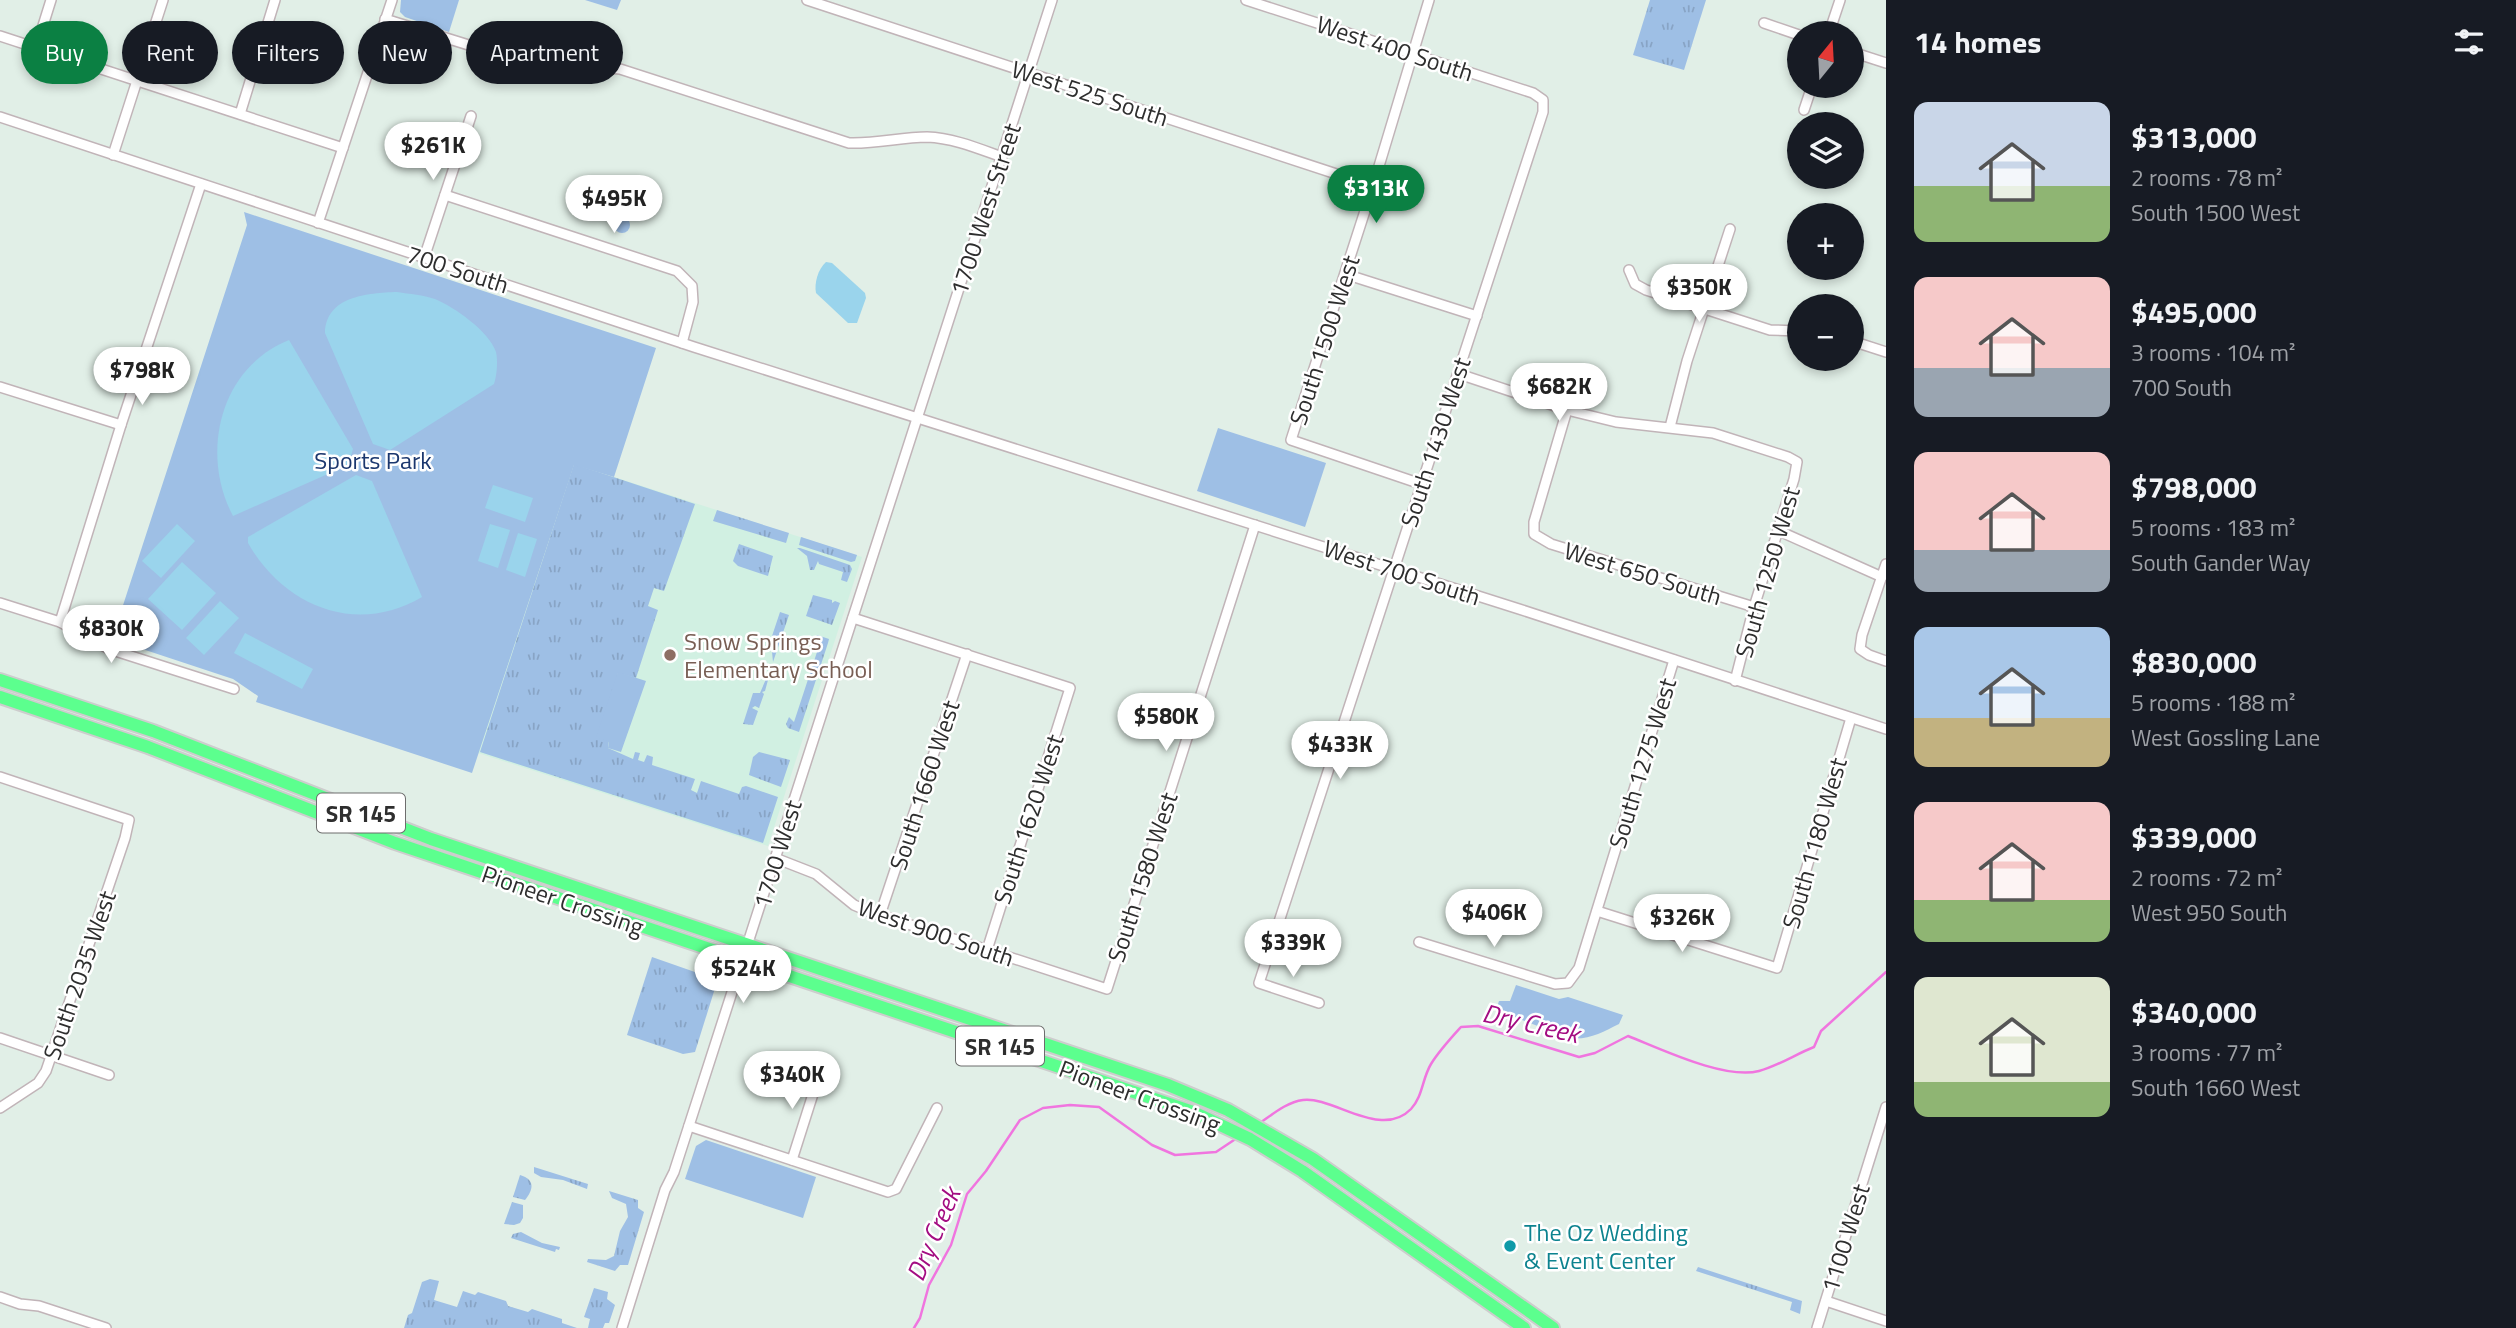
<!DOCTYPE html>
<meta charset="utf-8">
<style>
body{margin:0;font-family:"Titillium Web",sans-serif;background:#20242c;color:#f1f3f6;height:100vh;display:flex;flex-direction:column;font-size:26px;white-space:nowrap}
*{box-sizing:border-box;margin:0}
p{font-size:23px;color:#9ea1a6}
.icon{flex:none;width:38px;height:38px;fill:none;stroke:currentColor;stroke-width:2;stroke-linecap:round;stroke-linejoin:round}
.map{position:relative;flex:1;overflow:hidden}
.side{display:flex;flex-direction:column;background:#171b24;width:630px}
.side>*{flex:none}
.hud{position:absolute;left:21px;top:21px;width:665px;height:63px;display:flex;gap:14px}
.needle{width:46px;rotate:18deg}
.controls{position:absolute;left:1787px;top:21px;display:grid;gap:14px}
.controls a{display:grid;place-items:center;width:77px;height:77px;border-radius:50%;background:#171b24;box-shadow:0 4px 10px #0003;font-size:35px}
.price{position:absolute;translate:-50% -60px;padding:0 16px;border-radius:24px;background:#fff;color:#222;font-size:23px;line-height:46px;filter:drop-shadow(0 2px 4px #0008)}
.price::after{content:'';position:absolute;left:50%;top:42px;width:21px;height:16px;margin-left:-10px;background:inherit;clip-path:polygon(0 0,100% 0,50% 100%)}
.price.current{background:#0b8043;color:#fff}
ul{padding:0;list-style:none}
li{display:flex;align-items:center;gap:21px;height:175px;padding:0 28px}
li span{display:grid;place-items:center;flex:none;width:196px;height:140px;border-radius:14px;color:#555}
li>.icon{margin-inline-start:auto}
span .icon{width:84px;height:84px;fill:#fffc;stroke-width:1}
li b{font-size:30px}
h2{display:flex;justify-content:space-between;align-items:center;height:84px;padding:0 28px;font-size:30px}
.pill{padding:0 24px;border-radius:32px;background:#171b24;box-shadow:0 4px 10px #0003;font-size:24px;line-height:63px}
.pill.current{background:#0b8043;color:#fff}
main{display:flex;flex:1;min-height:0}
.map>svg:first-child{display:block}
</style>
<main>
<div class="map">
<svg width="1886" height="1328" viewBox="0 0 1886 1328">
<defs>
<pattern id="grass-tufts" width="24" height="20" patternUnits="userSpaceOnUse" patternTransform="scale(1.75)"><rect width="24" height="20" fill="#9ebfe5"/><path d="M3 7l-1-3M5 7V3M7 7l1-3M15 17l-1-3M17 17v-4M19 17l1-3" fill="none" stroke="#88a4c5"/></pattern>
</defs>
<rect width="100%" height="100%" fill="#e1efe7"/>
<polygon fill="#d1f0e2" points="574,464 862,557 768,846 478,753"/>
<g fill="url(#grass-tufts)">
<polygon points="1650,0 1706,0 1684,70 1633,55"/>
<polygon points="574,464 695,504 664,591 654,588 648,606 658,610 636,678 618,673 608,748 633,759 635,752 640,753 638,760 644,762 647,755 653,757 652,765 695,779 691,790 697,793 701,781 739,794 742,787 746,786 778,797 763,843 480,752"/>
<polygon points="717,510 789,533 786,543 713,521"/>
<polygon points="801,537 857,555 855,561 851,562 799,545"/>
<polygon points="739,544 773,556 768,576 738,566 733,561"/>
<polygon points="800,548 850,565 852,569 847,582 841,580 843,572 819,564 818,561 814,570 810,570 807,556 797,548"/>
<polygon points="813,595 832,600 832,603 835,601 840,603 832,625 806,616"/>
<polygon points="780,612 789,615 773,662 772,652 775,645 770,642"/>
<polygon points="817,635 829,639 828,643 799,732 788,728 786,724 789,717 794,722 817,652 813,640"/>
<polygon points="766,679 768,680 765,691 762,692 764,694 759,708 755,706 752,708 758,711 753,725 743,724 753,693 760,693"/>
<polygon points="759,752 790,760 781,787 749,775 753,757"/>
<polygon points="652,957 712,978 716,985 695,1052 683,1054 627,1035"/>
<polygon points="534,1167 588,1184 587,1189 563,1180 541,1177 534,1173"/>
<path d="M520 1175C536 1180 533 1190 525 1200L513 1197Z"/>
<polygon points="609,1191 638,1200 638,1208 644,1212 628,1265 620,1265 615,1271 587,1262 588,1259 606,1260 614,1256 620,1231 628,1217 626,1204 612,1198"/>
<polygon points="512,1202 523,1205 523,1218 520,1223 514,1225 504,1224"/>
<polygon points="521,1232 542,1243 560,1247 559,1250 556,1249 555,1252 511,1238 513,1234"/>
<polygon points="1698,1267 1802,1301 1800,1314 1790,1310 1792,1302 1696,1271"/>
<polygon points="430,1279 439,1281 434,1300 457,1307 463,1291 475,1295 478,1292 506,1301 508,1306 528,1312 532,1309 562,1319 562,1323 577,1328 404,1328 408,1315 412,1313 422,1282"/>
<polygon points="594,1288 608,1292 607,1299 615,1305 609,1323 605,1323 603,1328 588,1328 590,1319 584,1317"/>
</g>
<g fill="#9ebfe5">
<polygon points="401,0 459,0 449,32 405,17 400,12"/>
<polygon points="585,0 621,0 617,10"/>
<polygon points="244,212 656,348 614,477 574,465 472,773 256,702 258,696 233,679 112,639 247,225"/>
<circle cx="622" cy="225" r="8"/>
<polygon points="1218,428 1326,463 1305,527 1197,491"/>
<polygon points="618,672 646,681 621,752 608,748 609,742 596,737"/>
<path d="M1516 985 1559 999 1568 997 1623 1015 1619 1024C1603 1032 1587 1041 1569 1038L1496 1010 1499 1001H1510Z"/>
<polygon points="706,1140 816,1177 803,1218 685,1179 696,1146"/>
</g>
<g fill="#9ad4ec">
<path d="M826 262 832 263 865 293 866 298 857 323H848L816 293C814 283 818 269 826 262Z"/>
<path d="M397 292C410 294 423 295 435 299 454 307 489 331 496 352 498 361 497 375 494 384L390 450 373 444 325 333C326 296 368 293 397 292Z"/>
<path d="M289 340 353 449 348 465 233 516C200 454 219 368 289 340Z"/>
<path d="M356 475 372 481 422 597C356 636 284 606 248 543V537Z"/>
<polygon points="493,485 533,498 525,522 485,508"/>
<polygon points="177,524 195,541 161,578 142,561"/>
<polygon points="490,524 510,530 498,568 478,561"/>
<polygon points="518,533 537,539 525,577 506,570"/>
<polygon points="182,562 216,593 182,630 148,599"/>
<polygon points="220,601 239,618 204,655 186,638"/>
<polygon points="245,633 313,669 302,689 234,653"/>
</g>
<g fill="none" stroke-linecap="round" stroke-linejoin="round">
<g stroke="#f075df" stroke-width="2.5">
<path d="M1260 1123C1273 1114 1287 1102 1303 1100 1333 1096 1381 1140 1411 1109 1423 1096 1422 1079 1431 1064 1439 1051 1451 1038 1461 1027L1478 1026 1579 1057 1595 1053 1628 1036C1661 1049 1725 1080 1759 1071 1778 1066 1796 1054 1814 1047L1821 1031 1886 972"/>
<polyline points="914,1328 920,1318 929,1285 951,1245 967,1194 986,1171 1020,1120 1043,1108 1070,1105 1099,1107 1152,1145 1175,1155 1216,1152 1237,1138"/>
</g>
<g stroke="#c1b4b8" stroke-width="12">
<g id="minor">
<polyline points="807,0 1373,186"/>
<polyline points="1246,0 1533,93 1543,100 1543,112 1259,983 1319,1003"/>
<path d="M385 19 549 70 598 67 620 69 849 143C877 144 901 137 927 137 953 138 977 148 1002 157"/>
<polyline points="1764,23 1799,35"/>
<polyline points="1829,33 1840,0"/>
<polyline points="0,36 343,148"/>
<polyline points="36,48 51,0"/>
<polyline points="1852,52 1886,63"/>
<polyline points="1804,110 1812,86"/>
<polyline points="240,114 275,0"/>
<polyline points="0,117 694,347 1519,609 1886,729"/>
<polyline points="113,155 163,0"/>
<polyline points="445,195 677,271 692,286 693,302 682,343"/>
<polyline points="318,223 392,0"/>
<polyline points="424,258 471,116"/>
<polyline points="1629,270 1635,284 1646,290 1770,330 1799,331"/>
<polyline points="1345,274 1477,316"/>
<polyline points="1852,341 1886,352"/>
<polyline points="1459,374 1567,410 1616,422 1713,433 1788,457 1797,462 1794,479 1754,607 1735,681"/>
<polyline points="0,387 121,425"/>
<polyline points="1567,410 1534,522 1534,534 1551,544 1754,607"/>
<polyline points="1670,427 1687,361 1730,229"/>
<polyline points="1421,484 1291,440 1373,186 1429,0"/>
<polyline points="1779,531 1882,577"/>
<polyline points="1886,564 1862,635 1860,649 1869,655 1886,661"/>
<polyline points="0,603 60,622 109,649 234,689"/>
<polyline points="853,618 1070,688 987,950"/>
<polyline points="60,622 121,425 201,184"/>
<polyline points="0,777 129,820 125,838 46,1071 38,1083 0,1108"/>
<polyline points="775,858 816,874 854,905 868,911 1107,989 1255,525"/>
<polyline points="1597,911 1777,968 1851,718"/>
<polyline points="880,915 967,654"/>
<polyline points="1419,942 1555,984 1568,983 1579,968 1674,660"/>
<polyline points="0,1038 109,1075"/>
<polyline points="689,1126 888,1192 896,1189 937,1108"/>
<polyline points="792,1160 820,1072"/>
<polyline points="0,1297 20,1304 39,1306 106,1328"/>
<polyline points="1826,1301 1886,1321"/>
<polyline points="622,1328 665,1190 674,1172 1052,0"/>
<polyline points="1817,1328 1886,1107"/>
</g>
</g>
<g stroke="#cdcdcd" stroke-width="16">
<g id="highway">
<polyline points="0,680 153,731 431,839 1168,1085 1228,1110 1313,1159 1553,1328"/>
<polyline points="0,697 148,747 395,843 1193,1112 1250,1139 1302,1171 1524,1328"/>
</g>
</g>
<use href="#minor" stroke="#fff" stroke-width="9"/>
<use href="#highway" stroke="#5cff8e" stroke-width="12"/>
</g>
<circle fill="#8d6e63" stroke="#fff" stroke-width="2.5" cx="670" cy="655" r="7"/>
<circle fill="#0f9aa8" stroke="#fff" stroke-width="2.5" cx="1510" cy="1246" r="7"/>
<g text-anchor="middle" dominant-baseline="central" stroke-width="5" stroke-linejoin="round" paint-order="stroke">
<g fill="#fff" stroke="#6d6d6d" stroke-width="2">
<rect x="317" y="793.5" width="88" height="39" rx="5"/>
<rect x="956" y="1026.5" width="88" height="39" rx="5"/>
</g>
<g font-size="23" font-weight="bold" fill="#2e2e2e">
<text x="361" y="813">SR 145</text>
<text x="1000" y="1046">SR 145</text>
</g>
<g font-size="24" fill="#2e2e2e" stroke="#fff">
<text transform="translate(1395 48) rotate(18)">West 400 South</text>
<text transform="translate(1090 93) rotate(18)">West 525 South</text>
<text transform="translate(985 209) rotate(-72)">1700 West Street</text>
<text transform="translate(458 269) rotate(18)">700 South</text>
<text transform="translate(1324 340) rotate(-72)">South 1500 West</text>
<text transform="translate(1435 442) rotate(-72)">South 1430 West</text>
<text transform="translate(1402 572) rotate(18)">West 700 South</text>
<text transform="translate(1767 572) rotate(-74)">South 1250 West</text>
<text transform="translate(1643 573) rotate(17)">West 650 South</text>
<text transform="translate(1642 763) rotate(-73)">South 1275 West</text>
<text transform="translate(924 785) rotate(-72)">South 1660 West</text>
<text transform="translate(1028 819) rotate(-72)">South 1620 West</text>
<text transform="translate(1814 843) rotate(-74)">South 1180 West</text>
<text transform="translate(777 854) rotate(-73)">1700 West</text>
<text transform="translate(1142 877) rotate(-72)">South 1580 West</text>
<text transform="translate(563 900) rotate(19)">Pioneer Crossing</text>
<text transform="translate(936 932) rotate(19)">West 900 South</text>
<text transform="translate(79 975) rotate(-71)">South 2035 West</text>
<text transform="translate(1140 1096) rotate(20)">Pioneer Crossing</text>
<text transform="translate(1845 1238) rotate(-73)">1100 West</text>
</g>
<g font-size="24" fill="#1b376e" stroke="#fff">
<text x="373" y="460">Sports Park</text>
</g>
<g font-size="24" fill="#785e54" stroke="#fff" text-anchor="start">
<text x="684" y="641">Snow Springs<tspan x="684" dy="28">Elementary School</tspan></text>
</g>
<g font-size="24" fill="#0d838f" stroke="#fff" text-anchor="start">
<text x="1524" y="1232">The Oz Wedding<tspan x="1524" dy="28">&amp; Event Center</tspan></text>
</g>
<g font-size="26" font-style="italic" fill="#a30d82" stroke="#fff">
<text transform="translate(1531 1023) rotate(13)">Dry Creek</text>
<text transform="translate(933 1234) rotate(-67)">Dry Creek</text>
</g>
</g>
</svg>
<div class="controls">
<a><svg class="needle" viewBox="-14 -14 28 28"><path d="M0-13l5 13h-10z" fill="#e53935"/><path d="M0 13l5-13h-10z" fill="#9ea1a6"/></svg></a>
<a><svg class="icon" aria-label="layers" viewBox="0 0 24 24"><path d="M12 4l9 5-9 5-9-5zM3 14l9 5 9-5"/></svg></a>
<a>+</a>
<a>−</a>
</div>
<b class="price" style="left:433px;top:182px">$261K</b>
<b class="price current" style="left:1376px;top:225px">$313K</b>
<b class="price" style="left:614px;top:235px">$495K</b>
<b class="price" style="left:1699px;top:324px">$350K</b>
<b class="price" style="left:142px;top:407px">$798K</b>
<b class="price" style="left:1559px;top:423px">$682K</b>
<b class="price" style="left:111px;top:665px">$830K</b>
<b class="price" style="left:1166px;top:753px">$580K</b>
<b class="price" style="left:1340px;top:781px">$433K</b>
<b class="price" style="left:1494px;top:949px">$406K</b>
<b class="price" style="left:1682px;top:954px">$326K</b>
<b class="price" style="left:1293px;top:979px">$339K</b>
<b class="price" style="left:743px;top:1005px">$524K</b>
<b class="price" style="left:792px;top:1111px">$340K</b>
<div class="hud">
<a class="pill current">Buy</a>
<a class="pill">Rent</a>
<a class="pill">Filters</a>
<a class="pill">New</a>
<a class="pill">Apartment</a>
</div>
</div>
<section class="side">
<h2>14 homes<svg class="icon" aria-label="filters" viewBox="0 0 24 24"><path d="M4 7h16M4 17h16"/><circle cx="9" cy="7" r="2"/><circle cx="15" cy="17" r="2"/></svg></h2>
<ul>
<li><span style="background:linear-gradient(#c9d6e8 60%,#8fb573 0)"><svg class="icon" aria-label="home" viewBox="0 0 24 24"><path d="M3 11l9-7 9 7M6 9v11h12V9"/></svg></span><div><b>$313,000</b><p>2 rooms · 78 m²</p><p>South 1500 West</p></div></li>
<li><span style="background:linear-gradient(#f6c9c9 65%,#9aa5b1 0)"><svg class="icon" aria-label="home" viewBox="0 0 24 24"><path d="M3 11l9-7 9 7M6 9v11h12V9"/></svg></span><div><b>$495,000</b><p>3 rooms · 104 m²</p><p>700 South</p></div></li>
<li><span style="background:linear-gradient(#f6c9c9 70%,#9aa5b1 0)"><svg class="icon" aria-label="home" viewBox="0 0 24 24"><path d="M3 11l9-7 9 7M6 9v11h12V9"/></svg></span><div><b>$798,000</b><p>5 rooms · 183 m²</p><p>South Gander Way</p></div></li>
<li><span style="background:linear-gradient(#a9c7e8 65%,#c2b280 0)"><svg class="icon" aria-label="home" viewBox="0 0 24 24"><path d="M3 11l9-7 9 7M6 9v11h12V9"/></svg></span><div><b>$830,000</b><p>5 rooms · 188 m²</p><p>West Gossling Lane</p></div></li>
<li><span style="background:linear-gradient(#f6c9c9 70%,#8fb573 0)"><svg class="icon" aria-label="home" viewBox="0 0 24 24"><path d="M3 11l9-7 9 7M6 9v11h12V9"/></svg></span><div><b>$339,000</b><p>2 rooms · 72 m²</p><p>West 950 South</p></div></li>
<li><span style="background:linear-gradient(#dfe7d0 75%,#8fb573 0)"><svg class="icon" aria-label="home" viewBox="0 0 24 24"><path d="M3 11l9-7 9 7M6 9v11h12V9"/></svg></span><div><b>$340,000</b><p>3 rooms · 77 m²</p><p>South 1660 West</p></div></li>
</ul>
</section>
</main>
